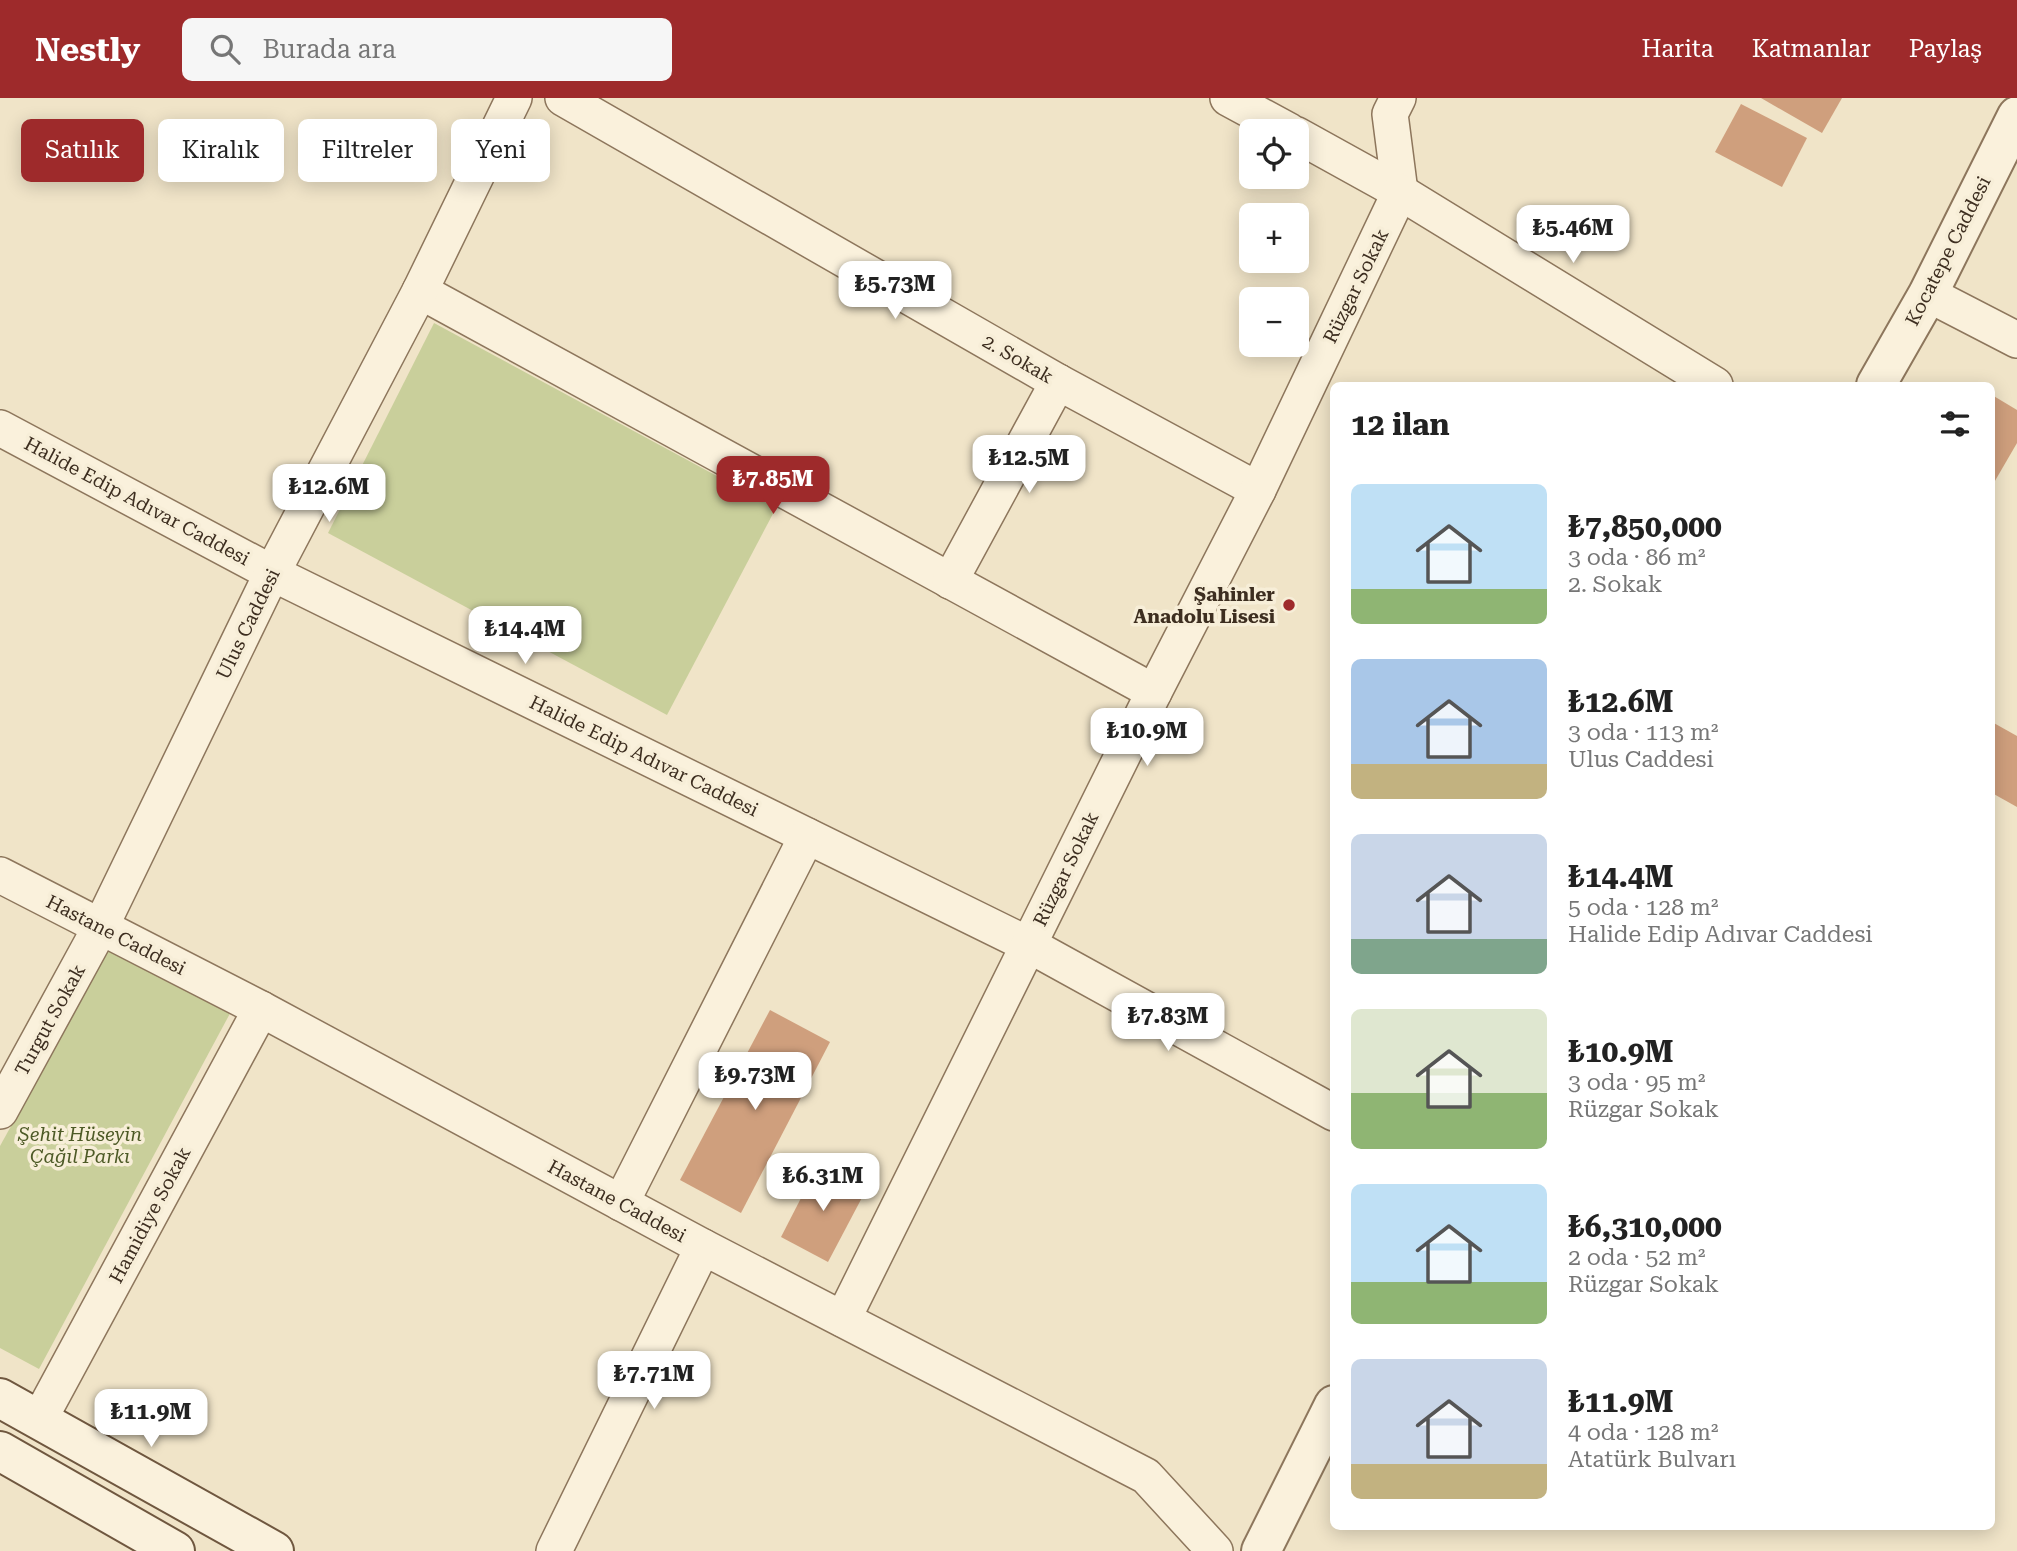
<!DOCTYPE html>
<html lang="tr">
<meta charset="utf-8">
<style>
body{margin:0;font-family:"Roboto Serif",serif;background:#f6f6f6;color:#222;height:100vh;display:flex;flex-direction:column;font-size:26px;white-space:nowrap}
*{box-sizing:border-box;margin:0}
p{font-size:23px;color:#767676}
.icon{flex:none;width:38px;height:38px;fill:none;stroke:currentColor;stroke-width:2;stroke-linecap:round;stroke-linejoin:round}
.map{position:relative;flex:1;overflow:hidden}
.details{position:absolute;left:1330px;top:284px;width:665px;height:1148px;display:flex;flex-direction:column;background:#fff;border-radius:10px;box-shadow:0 4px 18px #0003}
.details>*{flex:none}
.hud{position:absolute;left:21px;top:21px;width:665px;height:63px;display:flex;gap:14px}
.buttons{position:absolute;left:1239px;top:21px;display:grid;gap:14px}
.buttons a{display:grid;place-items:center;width:70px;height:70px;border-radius:10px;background:#fff;box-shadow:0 4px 18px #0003;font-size:35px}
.price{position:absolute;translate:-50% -60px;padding:0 16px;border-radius:14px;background:#fff;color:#222;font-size:23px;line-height:46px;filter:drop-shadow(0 2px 4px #0008)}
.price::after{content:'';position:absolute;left:50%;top:42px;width:21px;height:16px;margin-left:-10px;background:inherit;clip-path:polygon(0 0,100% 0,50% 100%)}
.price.active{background:#9e2a2b;color:#fff}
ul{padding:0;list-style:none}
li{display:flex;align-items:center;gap:21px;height:175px;padding:0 21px}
li span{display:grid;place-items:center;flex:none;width:196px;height:140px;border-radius:10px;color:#555}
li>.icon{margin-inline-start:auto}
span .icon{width:84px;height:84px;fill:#fffc;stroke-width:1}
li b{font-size:30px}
h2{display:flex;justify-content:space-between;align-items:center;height:84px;padding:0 21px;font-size:30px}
.pill{padding:0 24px;border-radius:10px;background:#fff;box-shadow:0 4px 18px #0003;font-size:24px;line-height:63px}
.pill.active{background:#9e2a2b;color:#fff}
header{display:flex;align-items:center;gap:42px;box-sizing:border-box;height:98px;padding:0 35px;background:#9e2a2b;color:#fff}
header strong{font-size:33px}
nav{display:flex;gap:38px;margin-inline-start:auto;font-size:24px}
.search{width:490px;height:63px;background:#f6f6f6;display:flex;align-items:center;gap:18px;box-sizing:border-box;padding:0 24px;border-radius:10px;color:#767676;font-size:26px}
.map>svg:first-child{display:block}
</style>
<header>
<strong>Nestly</strong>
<div class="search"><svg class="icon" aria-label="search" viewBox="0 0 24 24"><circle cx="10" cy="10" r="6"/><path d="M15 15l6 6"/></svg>Burada ara</div>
<nav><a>Harita</a><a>Katmanlar</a><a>Paylaş</a></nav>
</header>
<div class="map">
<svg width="2017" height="1453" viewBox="0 0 2017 1453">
<rect width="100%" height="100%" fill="#f0e4c8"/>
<g fill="#c9cf9b">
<polygon points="434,225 776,410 667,617 328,435"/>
<polygon points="111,848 234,908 39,1271 0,1250 0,1048"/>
</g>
<g fill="#cf9f7d">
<polygon points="1761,0 1842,0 1822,35"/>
<polygon points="1741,6 1807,40 1782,89 1715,54"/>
<polygon points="1992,297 2017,312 2017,345 1992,388"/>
<polygon points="1992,624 2017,638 2017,709 1992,695"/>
<polygon points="770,912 830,944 741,1115 680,1082"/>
<polygon points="818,1067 866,1092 828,1164 781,1139"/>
</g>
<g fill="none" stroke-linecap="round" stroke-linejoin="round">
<g stroke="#8d765c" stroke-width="38">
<g id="minor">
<polyline points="563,0 1058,284 1258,392"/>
<polyline points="1228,0 1289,33"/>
<polyline points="1398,0 1390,16 1400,94"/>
<polyline points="1297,37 1400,94 1715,287"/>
<polyline points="420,193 1154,594"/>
<polyline points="1928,196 2017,242"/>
<polyline points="0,330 272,475 1029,847 1334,1015"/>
<polyline points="950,483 1058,284"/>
<polyline points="0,777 261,911 703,1149 1146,1378 1215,1453"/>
<polyline points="0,1013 100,830 272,475 420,193 514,0"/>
<polyline points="621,1105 807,738"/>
<polyline points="843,1221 1154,594 1258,392 1400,94"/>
<polyline points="39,1322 261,911"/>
<polyline points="554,1453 703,1149"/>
</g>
</g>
<g stroke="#8d765c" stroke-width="42">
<g id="tertiary">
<polyline points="1876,287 1928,196 2017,18"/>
<polyline points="1261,1453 1334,1307"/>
</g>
</g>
<g stroke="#6f573f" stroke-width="42">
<g id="secondary">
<polyline points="0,1300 274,1453"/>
<polyline points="0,1353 175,1453"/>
</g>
</g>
<use href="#minor" stroke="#faf1dc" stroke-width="35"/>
<use href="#tertiary" stroke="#faf1dc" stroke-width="38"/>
<use href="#secondary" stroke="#faf1dc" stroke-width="38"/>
</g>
<circle fill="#9e2a2b" stroke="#f7eed8" stroke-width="2.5" cx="1289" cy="507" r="7"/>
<g text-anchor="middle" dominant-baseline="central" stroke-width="7" stroke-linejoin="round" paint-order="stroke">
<g font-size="19" fill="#3d2e20" stroke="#f7eed8">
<text transform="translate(1948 153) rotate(-63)">Kocatepe Caddesi</text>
<text transform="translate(1356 188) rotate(-64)">Rüzgar Sokak</text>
<text transform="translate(1018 261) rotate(30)">2. Sokak</text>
<text transform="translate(137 403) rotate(28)">Halide Edip Adıvar Caddesi</text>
<text transform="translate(248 526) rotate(-64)">Ulus Caddesi</text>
<text transform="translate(644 658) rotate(26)">Halide Edip Adıvar Caddesi</text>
<text transform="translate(1066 771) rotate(-64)">Rüzgar Sokak</text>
<text transform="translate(116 837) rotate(27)">Hastane Caddesi</text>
<text transform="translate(50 922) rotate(-61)">Turgut Sokak</text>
<text transform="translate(617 1103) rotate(28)">Hastane Caddesi</text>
<text transform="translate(150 1117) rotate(-62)">Hamidiye Sokak</text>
</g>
<g font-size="19" font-weight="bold" fill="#3d2e20" stroke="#f7eed8" text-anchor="end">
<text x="1275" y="496">Şahinler<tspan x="1275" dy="22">Anadolu Lisesi</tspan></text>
</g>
<g font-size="19" font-style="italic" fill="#4d5a26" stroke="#f7eed8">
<text x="80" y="1036">Şehit Hüseyin<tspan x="80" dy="22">Çağıl Parkı</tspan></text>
</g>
</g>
</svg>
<div class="buttons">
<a><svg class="icon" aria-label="locate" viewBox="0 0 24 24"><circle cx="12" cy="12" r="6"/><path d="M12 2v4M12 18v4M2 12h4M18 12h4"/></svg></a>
<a>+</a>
<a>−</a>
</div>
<b class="price" style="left:1573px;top:167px">₺5.46M</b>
<b class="price" style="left:895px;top:223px">₺5.73M</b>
<b class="price" style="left:1029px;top:397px">₺12.5M</b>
<b class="price active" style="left:773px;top:418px">₺7.85M</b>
<b class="price" style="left:329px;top:426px">₺12.6M</b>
<b class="price" style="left:525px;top:568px">₺14.4M</b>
<b class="price" style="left:1147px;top:670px">₺10.9M</b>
<b class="price" style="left:1168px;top:955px">₺7.83M</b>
<b class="price" style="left:755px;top:1014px">₺9.73M</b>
<b class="price" style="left:823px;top:1115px">₺6.31M</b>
<b class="price" style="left:654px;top:1313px">₺7.71M</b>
<b class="price" style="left:151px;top:1351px">₺11.9M</b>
<div class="hud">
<a class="pill active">Satılık</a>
<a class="pill">Kiralık</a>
<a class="pill">Filtreler</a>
<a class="pill">Yeni</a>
</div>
<section class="details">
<h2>12 ilan<svg class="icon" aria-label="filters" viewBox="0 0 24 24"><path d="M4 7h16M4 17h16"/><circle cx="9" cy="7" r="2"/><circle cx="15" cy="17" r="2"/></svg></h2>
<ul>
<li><span style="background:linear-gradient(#bfe0f5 75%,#8fb573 0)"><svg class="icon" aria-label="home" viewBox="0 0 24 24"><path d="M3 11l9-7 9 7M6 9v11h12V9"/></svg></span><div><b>₺7,850,000</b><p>3 oda · 86 m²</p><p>2. Sokak</p></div></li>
<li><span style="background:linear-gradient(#a9c7e8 75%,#c2b280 0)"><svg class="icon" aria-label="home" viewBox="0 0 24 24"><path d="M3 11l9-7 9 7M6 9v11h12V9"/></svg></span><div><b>₺12.6M</b><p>3 oda · 113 m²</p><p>Ulus Caddesi</p></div></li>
<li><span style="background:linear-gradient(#c9d6e8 75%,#7fa58c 0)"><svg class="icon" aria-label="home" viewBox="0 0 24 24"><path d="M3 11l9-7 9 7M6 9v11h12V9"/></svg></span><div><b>₺14.4M</b><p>5 oda · 128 m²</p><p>Halide Edip Adıvar Caddesi</p></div></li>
<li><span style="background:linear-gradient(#dfe7d0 60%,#8fb573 0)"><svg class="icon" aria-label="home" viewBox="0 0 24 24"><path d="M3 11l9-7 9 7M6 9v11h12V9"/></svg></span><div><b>₺10.9M</b><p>3 oda · 95 m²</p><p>Rüzgar Sokak</p></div></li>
<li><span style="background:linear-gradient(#bfe0f5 70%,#8fb573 0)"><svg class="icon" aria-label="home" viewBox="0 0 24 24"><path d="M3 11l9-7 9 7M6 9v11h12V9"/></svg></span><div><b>₺6,310,000</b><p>2 oda · 52 m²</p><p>Rüzgar Sokak</p></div></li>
<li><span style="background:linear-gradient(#c9d6e8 75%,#c2b280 0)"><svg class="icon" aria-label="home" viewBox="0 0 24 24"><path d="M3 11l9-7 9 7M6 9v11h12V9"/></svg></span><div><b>₺11.9M</b><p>4 oda · 128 m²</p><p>Atatürk Bulvarı</p></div></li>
</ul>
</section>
</div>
